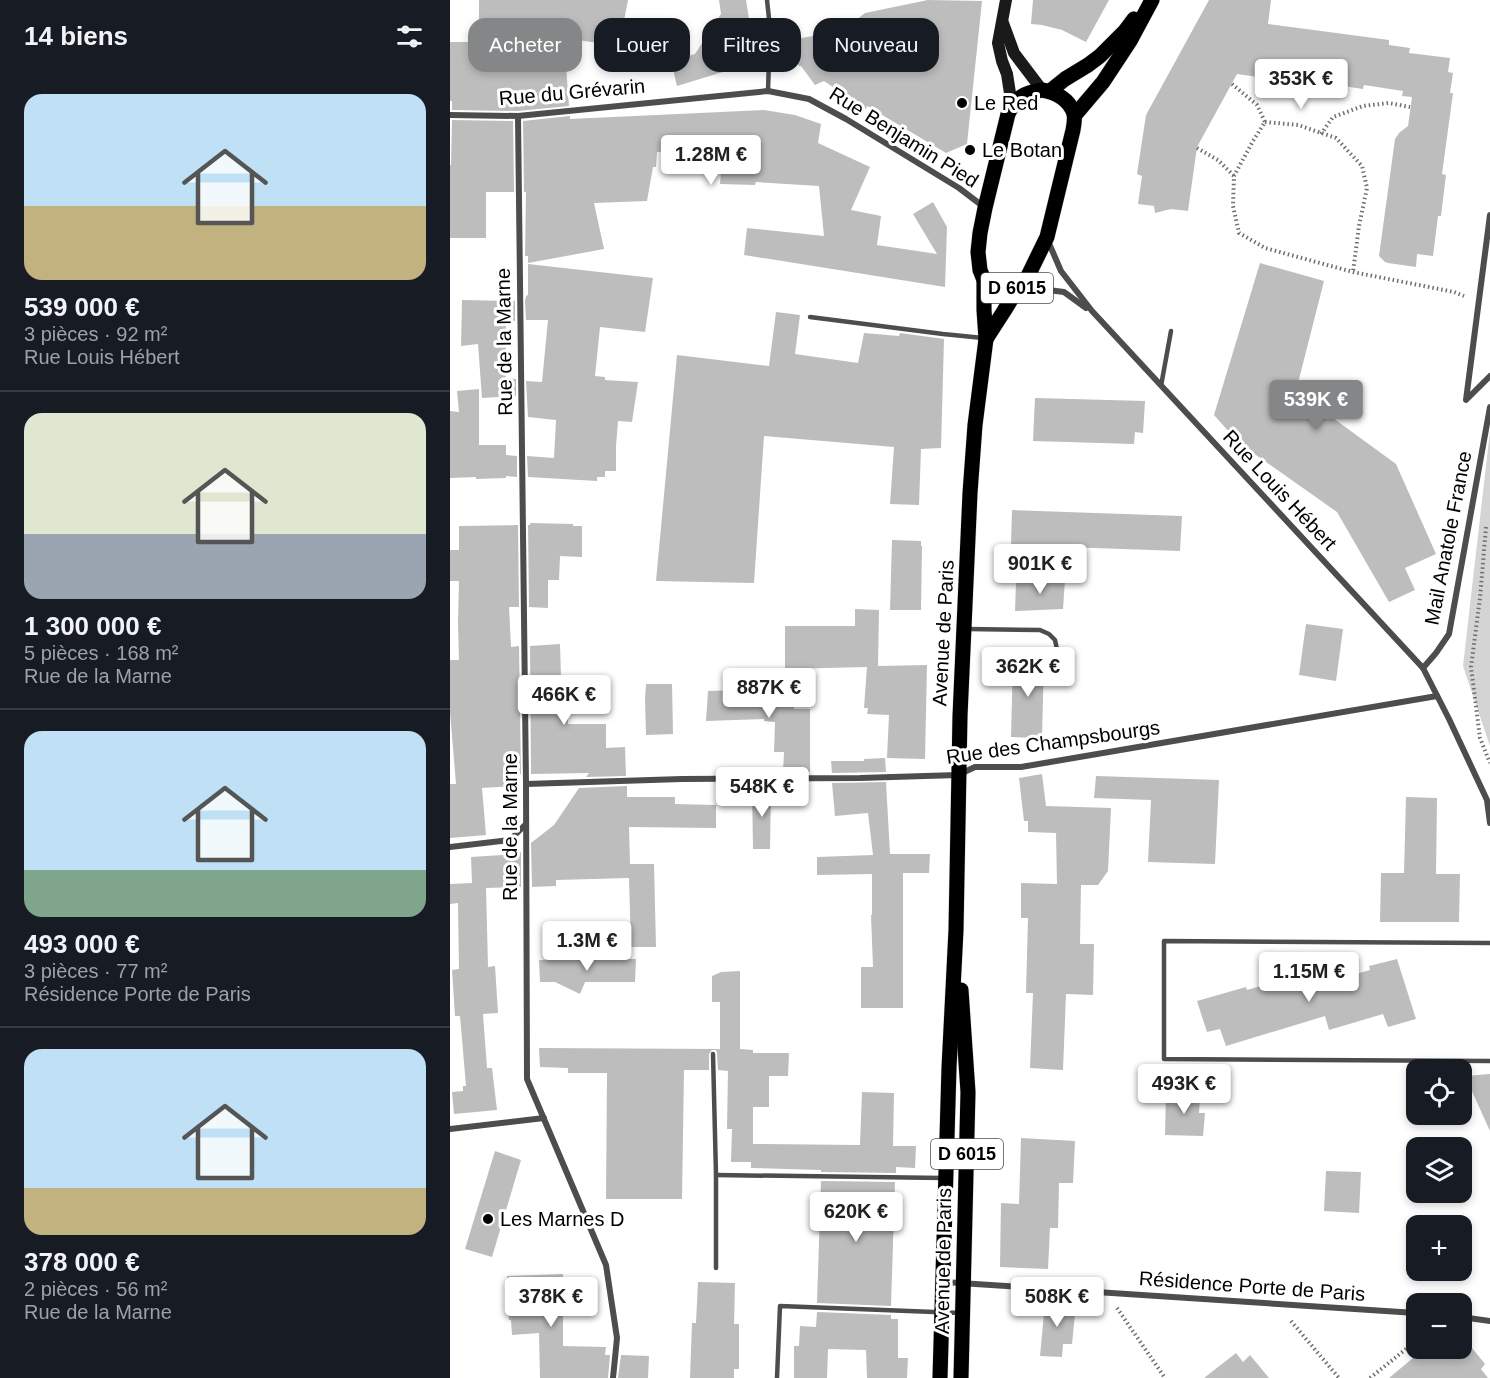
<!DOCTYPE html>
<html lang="fr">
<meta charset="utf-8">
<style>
body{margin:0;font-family:Arial,sans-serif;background:#242831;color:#f1f3f6;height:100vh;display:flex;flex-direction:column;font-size:22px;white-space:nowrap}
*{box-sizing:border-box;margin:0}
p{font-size:20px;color:#9ea1a6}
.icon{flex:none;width:33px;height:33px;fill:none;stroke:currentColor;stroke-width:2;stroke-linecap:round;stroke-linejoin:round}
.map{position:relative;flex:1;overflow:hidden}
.sheet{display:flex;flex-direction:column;background:#171b24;width:450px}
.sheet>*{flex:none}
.banner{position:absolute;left:18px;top:18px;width:570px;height:54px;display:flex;gap:12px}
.tools{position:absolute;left:956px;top:1059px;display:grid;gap:12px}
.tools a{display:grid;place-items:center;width:66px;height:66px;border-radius:12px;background:#171b24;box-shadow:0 3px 9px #0003;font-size:30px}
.price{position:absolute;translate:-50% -51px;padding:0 14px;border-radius:6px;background:#fff;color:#222;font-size:20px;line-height:39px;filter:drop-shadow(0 2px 3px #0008)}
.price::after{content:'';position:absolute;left:50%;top:36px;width:18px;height:14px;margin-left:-9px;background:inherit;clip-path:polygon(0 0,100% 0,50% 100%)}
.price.active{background:#858687;color:#fff}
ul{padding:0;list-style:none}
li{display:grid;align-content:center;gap:12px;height:318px;padding:0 24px}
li+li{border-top:2px solid #363941}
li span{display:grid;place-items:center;height:186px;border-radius:18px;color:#555}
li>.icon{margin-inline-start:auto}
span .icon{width:108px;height:108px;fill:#fffc;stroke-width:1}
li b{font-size:26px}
h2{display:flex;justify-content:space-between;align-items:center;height:72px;padding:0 24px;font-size:26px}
.pill{padding:0 21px;border-radius:18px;background:#171b24;box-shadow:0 3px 9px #0003;font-size:21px;line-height:54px}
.pill.active{background:#858687;color:#fff}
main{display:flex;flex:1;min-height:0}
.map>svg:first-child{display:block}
</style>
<main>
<section class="sheet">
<h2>14 biens<svg class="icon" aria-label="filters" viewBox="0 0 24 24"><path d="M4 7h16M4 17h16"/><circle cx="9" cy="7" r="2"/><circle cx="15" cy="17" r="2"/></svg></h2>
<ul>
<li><span style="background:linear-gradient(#bfe0f5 60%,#c2b280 0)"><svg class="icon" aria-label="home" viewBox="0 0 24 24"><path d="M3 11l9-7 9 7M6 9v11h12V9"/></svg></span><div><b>539 000 €</b><p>3 pièces · 92 m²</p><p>Rue Louis Hébert</p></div></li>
<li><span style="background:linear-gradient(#dfe7d0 65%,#9aa5b1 0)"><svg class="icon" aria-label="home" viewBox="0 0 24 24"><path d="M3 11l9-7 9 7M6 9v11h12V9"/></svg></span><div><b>1 300 000 €</b><p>5 pièces · 168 m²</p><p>Rue de la Marne</p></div></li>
<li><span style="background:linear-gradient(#bfe0f5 75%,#7fa58c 0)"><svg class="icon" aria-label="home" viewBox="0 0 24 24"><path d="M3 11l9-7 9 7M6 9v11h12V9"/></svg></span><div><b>493 000 €</b><p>3 pièces · 77 m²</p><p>Résidence Porte de Paris</p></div></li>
<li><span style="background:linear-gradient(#bfe0f5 75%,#c2b280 0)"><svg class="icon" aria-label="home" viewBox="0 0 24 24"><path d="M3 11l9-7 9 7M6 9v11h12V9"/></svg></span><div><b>378 000 €</b><p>2 pièces · 56 m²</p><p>Rue de la Marne</p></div></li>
</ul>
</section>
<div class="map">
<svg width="1040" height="1378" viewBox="0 0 1040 1378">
<rect width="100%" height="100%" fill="#fff"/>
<polygon fill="#d4d4d4" points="1040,431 1040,746 1013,666"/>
<g fill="#bdbdbd">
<polygon points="29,0 178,0 169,46 114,38 119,106 68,111 2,110 2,101 0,101 0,42 29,42"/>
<polygon points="269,0 296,0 301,31 276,71 227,86 221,61 245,54 271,14"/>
<polygon points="478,0 532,1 517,144 496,153 417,106 416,109 374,81 365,85 351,66 349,66 340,40 392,31 415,13"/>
<polygon points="583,0 659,0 636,42 612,30 592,25 581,24"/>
<polygon points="759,0 821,0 818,24 939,40 939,45 960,48 959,53 1000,58 998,72 1003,73 1000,93 1003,93 992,174 996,175 991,216 988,216 983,256 967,254 966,267 938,263 935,262 929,256 945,139 949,133 958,126 962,97 952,96 953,91 914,85 913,89 893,86 893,89 787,74 747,147 738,211 721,209 705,213 704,206 688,204 692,176 687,174 696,115"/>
<polygon points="314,110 345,115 371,124 368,143 420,167 401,210 431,216 427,245 487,254 463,214 483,202 497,227 495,287 294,255 297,228 374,236 369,186 306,182 305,185 270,184 273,149 207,152 206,167 203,167 197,201 144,203 154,249 78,263 78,256 75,256 76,192 74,192 73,121 120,116 120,119"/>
<polygon points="2,120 63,121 64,192 36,192 36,238 0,238 0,165 1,165"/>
<polygon points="810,263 874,281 846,391 946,464 986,554 955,568 965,590 939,602 887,512 789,443 764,415"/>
<polygon points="78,264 203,278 195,332 150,327 145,376 155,377 155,380 188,382 182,422 168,421 166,446 166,471 155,471 155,477 147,477 147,481 78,477 77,456 104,458 106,420 78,417 76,381 92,382 98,320 76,320 75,301 76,296 78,295"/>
<polygon points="12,300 65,301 65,321 56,321 56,378 66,379 66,396 32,398 28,344 11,346"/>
<polygon points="326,312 350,315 345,354 408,363 414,333 449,336 450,333 494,339 491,448 471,449 469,505 440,504 444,447 314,436 304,583 206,581 227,355 319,366"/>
<polygon points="29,389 29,445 56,445 56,455 67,456 67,477 56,476 56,478 26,479 26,477 0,478 0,411 9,412 7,391"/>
<polygon points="585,398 695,401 693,433 685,432 684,444 583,441"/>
<polygon points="562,510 732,516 730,551 561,545"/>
<polygon points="80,523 123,524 123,526 132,526 132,557 110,556 109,580 98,580 98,608 79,607 78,525 80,525"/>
<polygon points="68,525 69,607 59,607 61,647 69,646 71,774 64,774 64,786 32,788 36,835 0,838 0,784 6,784 0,712 0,660 9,660 8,622 9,581 0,581 0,550 9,550 9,526"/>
<polygon points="442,540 471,541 471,546 472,546 471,610 440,610"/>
<polygon points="615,580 613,609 565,611 566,582"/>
<polygon points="405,609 429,610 428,666 477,665 475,759 437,758 439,715 417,714 418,708 414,708 417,667 335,669 335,626 405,626"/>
<polygon points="856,624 893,629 886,681 849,675"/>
<polygon points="110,644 111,677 119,676 118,724 156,724 156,748 175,747 176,776 136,777 139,773 81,774 80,646"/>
<polygon points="563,658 594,659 592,738 561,737"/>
<polygon points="196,684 222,684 223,734 196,735 195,699"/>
<polygon points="315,684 344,687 344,709 360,709 360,772 333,772 334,752 324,752 325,722 314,721 314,719 256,721 258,691 315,689"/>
<polygon points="435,758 436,772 382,773 381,761 414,761 414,759"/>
<polygon points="592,774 596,806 661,808 658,871 648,885 631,885 630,944 644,944 643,995 616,994 613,1070 580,1068 583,993 576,993 578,918 571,918 571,883 607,884 606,833 578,832 578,821 574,821 569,778"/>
<polygon points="646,776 769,780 765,864 698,862 701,800 644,798"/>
<polygon points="436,782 440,854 480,854 479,873 453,873 453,1008 411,1008 411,967 423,967 421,915 422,915 422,874 367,875 367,857 423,855 418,813 385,816 382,783"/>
<polygon points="177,786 177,797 225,797 225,804 266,805 266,828 179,827 180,864 204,864 206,947 181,947 179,878 106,880 106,886 82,887 81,843 104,825 129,788"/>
<polygon points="302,789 321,789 320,849 303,849"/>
<polygon points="956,797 987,798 986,874 1010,874 1009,922 930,922 931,873 954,873"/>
<polygon points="71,852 71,887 36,888 38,967 45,966 48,1013 33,1014 37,1068 42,1068 47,1110 4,1114 2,1092 13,1091 13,1086 16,1086 10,1016 5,1016 2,970 9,969 8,903 0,904 0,884 22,883 21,857 68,854"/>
<polygon points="186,959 185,982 135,982 130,994 105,982 90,982 89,960"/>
<polygon points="947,959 966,1019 938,1027 933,1014 879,1030 875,1016 776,1046 770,1029 757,1032 747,1001 796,987 797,990 862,971 866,985 920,970 919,966"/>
<polygon points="290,971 290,1049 303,1050 303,1053 339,1053 338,1076 319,1076 319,1107 303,1107 303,1144 410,1145 412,1092 444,1093 443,1146 466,1146 465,1168 446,1167 446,1173 371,1172 371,1170 301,1168 301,1162 281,1162 282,1129 277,1129 278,1071 268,1070 267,1053 266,1050 262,1050 259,1054 259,1070 234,1070 232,1199 156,1199 157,1073 118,1073 118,1068 90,1067 89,1048 270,1049 270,1002 262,1002 262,976 271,972"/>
<polygon points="1040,1074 1040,1131 1015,1076"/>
<polygon points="716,1093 750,1095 749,1113 755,1113 753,1136 715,1135"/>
<polygon points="571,1138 625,1141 623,1183 609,1183 608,1228 600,1228 598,1269 550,1267 551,1203 569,1204"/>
<polygon points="45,1151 71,1160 42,1257 15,1249"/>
<polygon points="876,1171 911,1172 909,1213 874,1211"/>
<polygon points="371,1181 445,1182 441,1306 367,1303"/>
<polygon points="113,1274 113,1346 156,1347 155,1355 160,1355 158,1378 90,1378 89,1333 62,1335 61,1320 59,1320 57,1276"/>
<polygon points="248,1282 285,1283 284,1324 289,1324 289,1369 284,1369 284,1378 240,1378 242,1323 246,1323"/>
<polygon points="595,1303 626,1304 622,1344 613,1344 612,1357 590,1356"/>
<polygon points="367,1312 441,1315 441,1319 448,1319 448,1358 458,1358 457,1378 417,1378 416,1350 378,1349 377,1378 344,1378 344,1346 349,1346 350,1326 366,1327"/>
<polygon points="975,1348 1022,1348 1035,1364 1031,1369 1038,1378 939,1378"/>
<polygon points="786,1353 793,1362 800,1355 819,1378 754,1378"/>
<polygon points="171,1355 199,1356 198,1378 168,1378"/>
</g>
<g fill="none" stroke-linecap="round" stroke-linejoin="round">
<g stroke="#dbdbdb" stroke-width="16">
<g id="primary">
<path d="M592 90C606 92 620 100 624 114 625 119 624 125 623 130L597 237 578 276 568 288 557 291 546 289 534 280 530 270 528 252 530 233 535 208 558 114C566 97 574 93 592 90Z"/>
<polyline points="600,91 615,79 638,65 650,56 675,31 684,19"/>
<polyline points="625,115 653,82 680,41 702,0"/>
<polyline points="536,339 554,311 568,288"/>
<polyline points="511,990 518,1092 511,1378"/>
<polyline points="490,1378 499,1068 506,930 510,716 520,493 525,425 536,339 534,310 534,280"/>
</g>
</g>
<g stroke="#6f6f6f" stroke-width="4" stroke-dasharray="1.5 3" stroke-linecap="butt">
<polyline points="782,84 807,105 815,122 803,141 784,176 783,206 789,233 815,248 903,272 1004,292 1014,296"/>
<polyline points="815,122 848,125 886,138 912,166 917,188 909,226 903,272"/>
<polyline points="871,134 883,117 913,106 939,103 960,107"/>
<polyline points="747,148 768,160 784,176"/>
<polyline points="1036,527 1030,598 1021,667 1030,738 1040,763"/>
<polyline points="667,1308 715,1378"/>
<polyline points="841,1321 889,1378"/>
<polyline points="920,1378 966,1341"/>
</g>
<g stroke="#4d4d4d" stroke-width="4.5">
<polyline points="317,0 320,28 318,91"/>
<polyline points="360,317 493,334 533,338"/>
<polyline points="711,386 721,331"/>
<polyline points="517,629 590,630 599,634 605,640 614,682"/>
<polyline points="1040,943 714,941 714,1059 1040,1061"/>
<polyline points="263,1054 266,1175 266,1268"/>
<polyline points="266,1175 493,1178"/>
<polyline points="327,1378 330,1306 510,1313"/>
</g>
<g stroke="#4d4d4d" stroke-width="6">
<polyline points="0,115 68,116 318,91 359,99 396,119 509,188 534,207"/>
<polyline points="68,116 76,784 77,1079 156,1265 167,1338 163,1378"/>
<polyline points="1040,215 1016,400 1040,376"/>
<polyline points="598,241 611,271 642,311 973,668 999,719 1037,800 1040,823"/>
<polyline points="570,288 598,290 614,292 636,308"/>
<polyline points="973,668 986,653 999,634 1040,407"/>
<polyline points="76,784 232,779 410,778 508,775 525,767 571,767 987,696"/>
<polyline points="0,847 60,840 76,824"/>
<polyline points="0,1129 94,1118"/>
<polyline points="494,1282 966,1313"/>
<polyline points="1011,1317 1040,1321"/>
</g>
<g stroke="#1a1a1a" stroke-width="12">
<polyline points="556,0 548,43 552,61 557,74 562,106"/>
<polyline points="553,23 564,53 592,90"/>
</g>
<use href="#primary" stroke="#000" stroke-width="15"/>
</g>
<g fill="#000" stroke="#fff" stroke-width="2">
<circle cx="512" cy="103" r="6"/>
<circle cx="520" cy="150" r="6"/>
<circle cx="38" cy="1219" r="6"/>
</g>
<g text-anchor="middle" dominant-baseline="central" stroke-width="6" stroke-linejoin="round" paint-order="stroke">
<g fill="#fff" stroke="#4c4c4c" stroke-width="1.5">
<rect x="531" y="273" width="72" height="30" rx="4.5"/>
<rect x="481" y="1139" width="72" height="30" rx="4.5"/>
</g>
<g font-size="18" font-weight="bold" fill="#000">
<text x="567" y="288">D 6015</text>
<text x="517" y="1154">D 6015</text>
</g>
<g font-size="20" fill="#000" stroke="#fff">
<text transform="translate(122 92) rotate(-5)">Rue du Grévarin</text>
<text transform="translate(454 137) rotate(32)">Rue Benjamin Pied</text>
<text transform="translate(54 342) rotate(-91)">Rue de la Marne</text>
<text transform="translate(830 490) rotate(47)">Rue Louis Hébert</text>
<text transform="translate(998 538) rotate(-79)">Mail Anatole France</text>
<text transform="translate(493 633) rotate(-87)">Avenue de Paris</text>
<text transform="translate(603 742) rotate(-8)">Rue des Champsbourgs</text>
<text transform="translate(60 827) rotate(-90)">Rue de la Marne</text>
<text transform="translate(493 1261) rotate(-89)">Avenue de Paris</text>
<text transform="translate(802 1286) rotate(4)">Résidence Porte de Paris</text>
</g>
<g font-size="20" fill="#000" stroke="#fff" text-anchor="start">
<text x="524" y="103">Le Red</text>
<text x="532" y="150">Le Botan</text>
<text x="50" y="1219">Les Marnes D</text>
</g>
</g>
</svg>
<div class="tools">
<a><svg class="icon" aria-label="locate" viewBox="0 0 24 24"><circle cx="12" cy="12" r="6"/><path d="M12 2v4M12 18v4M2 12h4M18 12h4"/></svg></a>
<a><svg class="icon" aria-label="layers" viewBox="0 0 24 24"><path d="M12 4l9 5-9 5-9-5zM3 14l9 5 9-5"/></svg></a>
<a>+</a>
<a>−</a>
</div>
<b class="price" style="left:851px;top:110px">353K €</b>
<b class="price" style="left:261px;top:186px">1.28M €</b>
<b class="price active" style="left:866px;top:431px">539K €</b>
<b class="price" style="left:590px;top:595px">901K €</b>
<b class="price" style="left:578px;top:698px">362K €</b>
<b class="price" style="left:319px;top:719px">887K €</b>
<b class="price" style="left:114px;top:726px">466K €</b>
<b class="price" style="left:312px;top:818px">548K €</b>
<b class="price" style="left:137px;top:972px">1.3M €</b>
<b class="price" style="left:859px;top:1003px">1.15M €</b>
<b class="price" style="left:734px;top:1115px">493K €</b>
<b class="price" style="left:406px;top:1243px">620K €</b>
<b class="price" style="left:101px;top:1328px">378K €</b>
<b class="price" style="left:607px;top:1328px">508K €</b>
<div class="banner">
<a class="pill active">Acheter</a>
<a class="pill">Louer</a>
<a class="pill">Filtres</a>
<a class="pill">Nouveau</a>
</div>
</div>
</main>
